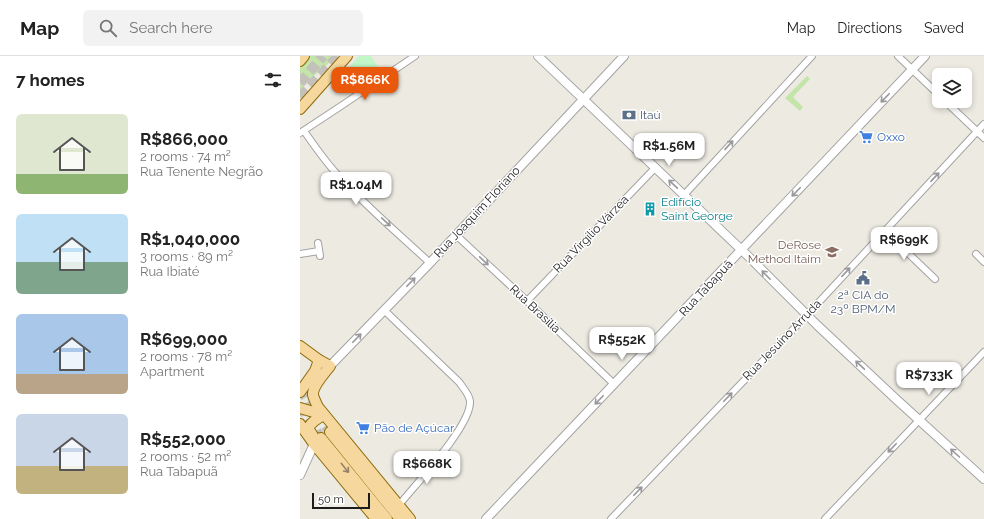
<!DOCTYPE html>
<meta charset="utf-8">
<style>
body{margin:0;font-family:Raleway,sans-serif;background:#f2f2f2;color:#222;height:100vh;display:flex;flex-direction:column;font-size:15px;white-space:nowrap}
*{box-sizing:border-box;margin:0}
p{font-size:13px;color:#767676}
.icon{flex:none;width:22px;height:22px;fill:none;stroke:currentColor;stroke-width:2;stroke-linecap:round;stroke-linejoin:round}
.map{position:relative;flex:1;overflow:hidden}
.side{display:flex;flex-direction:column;background:#fff;width:300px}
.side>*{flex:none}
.fabs{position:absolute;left:632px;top:12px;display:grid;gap:8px}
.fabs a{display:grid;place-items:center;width:40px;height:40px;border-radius:6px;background:#fff;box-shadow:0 2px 6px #0003;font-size:20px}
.scale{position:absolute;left:12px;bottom:10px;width:58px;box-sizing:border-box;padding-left:4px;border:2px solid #1c1c1c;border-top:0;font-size:11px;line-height:14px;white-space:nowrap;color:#1c1c1c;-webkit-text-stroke:3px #fff;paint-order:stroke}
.price{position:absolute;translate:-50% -34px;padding:0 9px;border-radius:8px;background:#fff;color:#222;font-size:13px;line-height:26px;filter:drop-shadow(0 1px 2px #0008)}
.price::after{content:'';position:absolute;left:50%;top:24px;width:12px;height:9px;margin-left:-6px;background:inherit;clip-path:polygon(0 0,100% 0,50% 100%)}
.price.selected{background:#ea580c;color:#fff}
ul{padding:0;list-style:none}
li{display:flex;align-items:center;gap:12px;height:100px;padding:0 16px}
li span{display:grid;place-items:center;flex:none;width:112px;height:80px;border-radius:6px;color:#555}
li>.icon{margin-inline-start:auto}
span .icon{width:48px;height:48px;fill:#fffc;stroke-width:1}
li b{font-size:17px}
h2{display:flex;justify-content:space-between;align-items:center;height:48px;padding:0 16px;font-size:17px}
header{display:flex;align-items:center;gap:24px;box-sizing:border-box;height:56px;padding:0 20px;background:#fff;border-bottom:1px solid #e0e0e0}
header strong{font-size:19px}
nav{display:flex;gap:22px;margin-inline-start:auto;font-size:14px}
.search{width:280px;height:36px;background:#f2f2f2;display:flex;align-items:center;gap:10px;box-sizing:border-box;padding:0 14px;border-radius:6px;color:#767676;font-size:15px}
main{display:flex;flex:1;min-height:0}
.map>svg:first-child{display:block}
</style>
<header>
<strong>Map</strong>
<div class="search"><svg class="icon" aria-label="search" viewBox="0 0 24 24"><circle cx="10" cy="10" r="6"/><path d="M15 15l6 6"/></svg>Search here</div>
<nav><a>Map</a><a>Directions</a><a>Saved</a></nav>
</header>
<main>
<section class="side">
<h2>7 homes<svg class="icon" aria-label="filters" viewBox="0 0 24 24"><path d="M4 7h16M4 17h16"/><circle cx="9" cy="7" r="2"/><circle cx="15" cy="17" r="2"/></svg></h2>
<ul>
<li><span style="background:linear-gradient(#dfe7d0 75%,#8fb573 0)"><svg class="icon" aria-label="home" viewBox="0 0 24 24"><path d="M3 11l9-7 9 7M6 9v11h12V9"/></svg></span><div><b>R$866,000</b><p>2 rooms · 74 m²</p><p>Rua Tenente Negrão</p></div></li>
<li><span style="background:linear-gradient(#bfe0f5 60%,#7fa58c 0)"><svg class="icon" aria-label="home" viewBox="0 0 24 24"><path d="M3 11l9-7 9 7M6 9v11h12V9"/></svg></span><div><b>R$1,040,000</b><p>3 rooms · 89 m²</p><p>Rua Ibiaté</p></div></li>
<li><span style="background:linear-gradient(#a9c7e8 75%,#b9a48a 0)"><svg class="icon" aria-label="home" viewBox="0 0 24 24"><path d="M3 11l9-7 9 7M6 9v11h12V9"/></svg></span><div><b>R$699,000</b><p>2 rooms · 78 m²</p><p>Apartment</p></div></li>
<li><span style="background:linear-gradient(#c9d6e8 65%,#c2b280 0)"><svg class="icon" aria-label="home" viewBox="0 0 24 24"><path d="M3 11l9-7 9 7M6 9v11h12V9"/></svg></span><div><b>R$552,000</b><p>2 rooms · 52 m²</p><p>Rua Tabapuã</p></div></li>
</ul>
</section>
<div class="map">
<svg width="684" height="463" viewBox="0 0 684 463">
<rect width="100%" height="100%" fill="#edeae2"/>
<g fill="#c3e5aa">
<polygon points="6,0 35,0 26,10 11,22 0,34 0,8"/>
<polygon points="507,20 510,23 493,41 503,51 500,55 485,42"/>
</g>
<polygon fill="#c1f6c9" points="59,0 71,0 78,11 40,37 34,29"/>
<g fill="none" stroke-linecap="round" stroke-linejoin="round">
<g stroke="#c3c1ba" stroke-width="10" stroke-dasharray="10 5" stroke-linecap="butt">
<polyline points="0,333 29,375"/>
<polyline points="0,350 21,382"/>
</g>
<g stroke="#c3c1ba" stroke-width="10" stroke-dasharray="10 5" stroke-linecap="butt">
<polyline points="0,27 23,0"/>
<polyline points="0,41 38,0"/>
</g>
<g stroke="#a3a3a3" stroke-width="8">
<g id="minor">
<polyline points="598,0 639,39"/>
<polyline points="645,45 684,82"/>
<path d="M4 75C14 89 24 104 36 117 64 149 98 177 130 207"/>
<polyline points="0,77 41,50 115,0"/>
<polyline points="384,139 512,0"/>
<polyline points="585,175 635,223"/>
<polyline points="156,179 227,245 314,328"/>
<polyline points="18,187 20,200"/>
<polyline points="0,198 19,195"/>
<polyline points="676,198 684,206"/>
<polyline points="227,245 355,112"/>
<path d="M84 254 159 326C163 332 169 338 170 345 172 369 115 429 99 449"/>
<polyline points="311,463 507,259 684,68"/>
<polyline points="525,463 684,296"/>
</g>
</g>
<g stroke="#a3a3a3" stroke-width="10">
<g id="tertiary">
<polyline points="238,0 450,202 517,269 597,344 684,423"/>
<polyline points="30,310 130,207 324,0"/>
<polyline points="0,419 14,388"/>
<polyline points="186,463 625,0"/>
</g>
</g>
<g stroke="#8c6a08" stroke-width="12">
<g id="primary">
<polyline points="0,5 4,0"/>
<polyline points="0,53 47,0"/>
<path d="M0 290 19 304 30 310C25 317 12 330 13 339 14 343 16 347 18 351L110 463"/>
<polyline points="0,336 15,315 19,304"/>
<polyline points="0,352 24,359"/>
<polyline points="0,368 14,388 76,463"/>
<polyline points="30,376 100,463"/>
<path d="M13 380 8 372C12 365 18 362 24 359"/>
<polyline points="21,382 87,463"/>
</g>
</g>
<use href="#minor" stroke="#fff" stroke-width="6"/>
<use href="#tertiary" stroke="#fff" stroke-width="8"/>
<use href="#primary" stroke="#f6d79e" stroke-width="10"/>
</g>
<defs><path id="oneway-shaft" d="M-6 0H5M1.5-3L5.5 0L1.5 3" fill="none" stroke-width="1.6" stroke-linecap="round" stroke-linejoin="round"/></defs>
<g stroke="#999">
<use href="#oneway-shaft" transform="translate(585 42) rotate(134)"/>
<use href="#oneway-shaft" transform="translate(429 89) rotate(-47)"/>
<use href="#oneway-shaft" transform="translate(635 121) rotate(-47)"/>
<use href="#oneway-shaft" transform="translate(373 128) rotate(-137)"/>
<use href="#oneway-shaft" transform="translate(496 136) rotate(134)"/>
<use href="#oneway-shaft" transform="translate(86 166) rotate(43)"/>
<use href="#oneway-shaft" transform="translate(184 205) rotate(43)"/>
<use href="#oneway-shaft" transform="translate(546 216) rotate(-47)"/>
<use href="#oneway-shaft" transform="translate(466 219) rotate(-135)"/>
<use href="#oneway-shaft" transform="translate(111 226) rotate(-46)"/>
<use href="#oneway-shaft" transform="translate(57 282) rotate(-46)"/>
<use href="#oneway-shaft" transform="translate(560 309) rotate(-137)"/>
<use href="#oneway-shaft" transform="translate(428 341) rotate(-46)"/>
<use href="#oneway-shaft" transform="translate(299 344) rotate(134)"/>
<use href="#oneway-shaft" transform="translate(592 392) rotate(134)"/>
<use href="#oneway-shaft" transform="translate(655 397) rotate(-138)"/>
<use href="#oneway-shaft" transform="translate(338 435) rotate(-46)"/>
</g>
<use stroke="#948364" href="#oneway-shaft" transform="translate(45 412) rotate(51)"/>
<defs>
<g id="bank-bare" transform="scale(1.08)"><path d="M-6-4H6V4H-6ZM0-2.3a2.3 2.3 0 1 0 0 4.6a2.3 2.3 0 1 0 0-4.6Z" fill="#5c6f8a" stroke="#fff" stroke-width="2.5" paint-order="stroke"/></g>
<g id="supermarket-bare" transform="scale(1.08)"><path d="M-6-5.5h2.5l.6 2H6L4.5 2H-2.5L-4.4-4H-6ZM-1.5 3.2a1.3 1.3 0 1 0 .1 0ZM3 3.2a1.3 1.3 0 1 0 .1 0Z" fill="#3f7fe0" stroke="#fff" stroke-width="2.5" paint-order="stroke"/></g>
<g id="building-bare" transform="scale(1.08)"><path d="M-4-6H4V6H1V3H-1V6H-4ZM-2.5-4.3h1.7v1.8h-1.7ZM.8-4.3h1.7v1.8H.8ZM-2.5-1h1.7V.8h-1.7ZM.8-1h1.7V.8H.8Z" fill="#0f9aa8" stroke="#fff" stroke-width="2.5" paint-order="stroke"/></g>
<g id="university-bare" transform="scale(1.08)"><path d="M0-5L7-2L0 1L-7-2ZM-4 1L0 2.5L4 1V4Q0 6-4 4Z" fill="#8d6e63" stroke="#fff" stroke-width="2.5" paint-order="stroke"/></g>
<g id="civic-bare" transform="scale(1.08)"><path d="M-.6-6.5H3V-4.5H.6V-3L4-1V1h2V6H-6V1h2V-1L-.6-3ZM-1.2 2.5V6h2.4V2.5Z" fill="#5c6f8a" stroke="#fff" stroke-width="2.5" paint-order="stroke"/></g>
</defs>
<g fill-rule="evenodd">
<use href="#bank-bare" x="329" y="59"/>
<use href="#supermarket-bare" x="566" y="81"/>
<use href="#building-bare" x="350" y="153"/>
<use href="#university-bare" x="532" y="196"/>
<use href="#civic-bare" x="563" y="222"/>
<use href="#supermarket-bare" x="63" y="372"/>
</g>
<g text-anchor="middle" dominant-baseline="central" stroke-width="3" stroke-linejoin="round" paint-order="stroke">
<g font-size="12" fill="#4e5e75" stroke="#fff" text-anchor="start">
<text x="340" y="59">Itaú</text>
<text x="563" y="239" text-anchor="middle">2ª CIA do<tspan x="563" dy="14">23º BPM/M</tspan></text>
</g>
<g font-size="12" fill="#366cbe" stroke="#fff" text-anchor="start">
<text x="577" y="81">Oxxo</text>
<text x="74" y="372">Pão de Açúcar</text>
</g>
<g font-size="12" fill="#0d838f" stroke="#fff" text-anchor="start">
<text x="361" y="146">Edifício<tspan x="361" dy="14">Saint George</tspan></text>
</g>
<g font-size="12" fill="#1c1c1c" stroke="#fff">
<text transform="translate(177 156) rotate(-47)">Rua Joaquim Floriano</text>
<text transform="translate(291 178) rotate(-46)">Rua Virgílio Várzea</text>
<text transform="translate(406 232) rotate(-47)">Rua Tabapuã</text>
<text transform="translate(235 253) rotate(43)">Rua Brasília</text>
<text transform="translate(482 284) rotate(-46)">Rua Jesuíno Arruda</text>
</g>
<g font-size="12" fill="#785e54" stroke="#fff" text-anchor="end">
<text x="521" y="189">DeRose<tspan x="521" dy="14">Method Itaim</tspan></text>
</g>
</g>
</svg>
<div class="fabs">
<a><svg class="icon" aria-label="layers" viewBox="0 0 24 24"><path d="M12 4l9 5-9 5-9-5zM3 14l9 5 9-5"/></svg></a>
</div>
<div class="scale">50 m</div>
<b class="price selected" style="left:65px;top:45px">R$866K</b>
<b class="price" style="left:369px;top:111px">R$1.56M</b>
<b class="price" style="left:56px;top:150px">R$1.04M</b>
<b class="price" style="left:604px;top:205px">R$699K</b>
<b class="price" style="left:322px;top:305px">R$552K</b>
<b class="price" style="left:629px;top:340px">R$733K</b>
<b class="price" style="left:127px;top:429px">R$668K</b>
</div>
</main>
